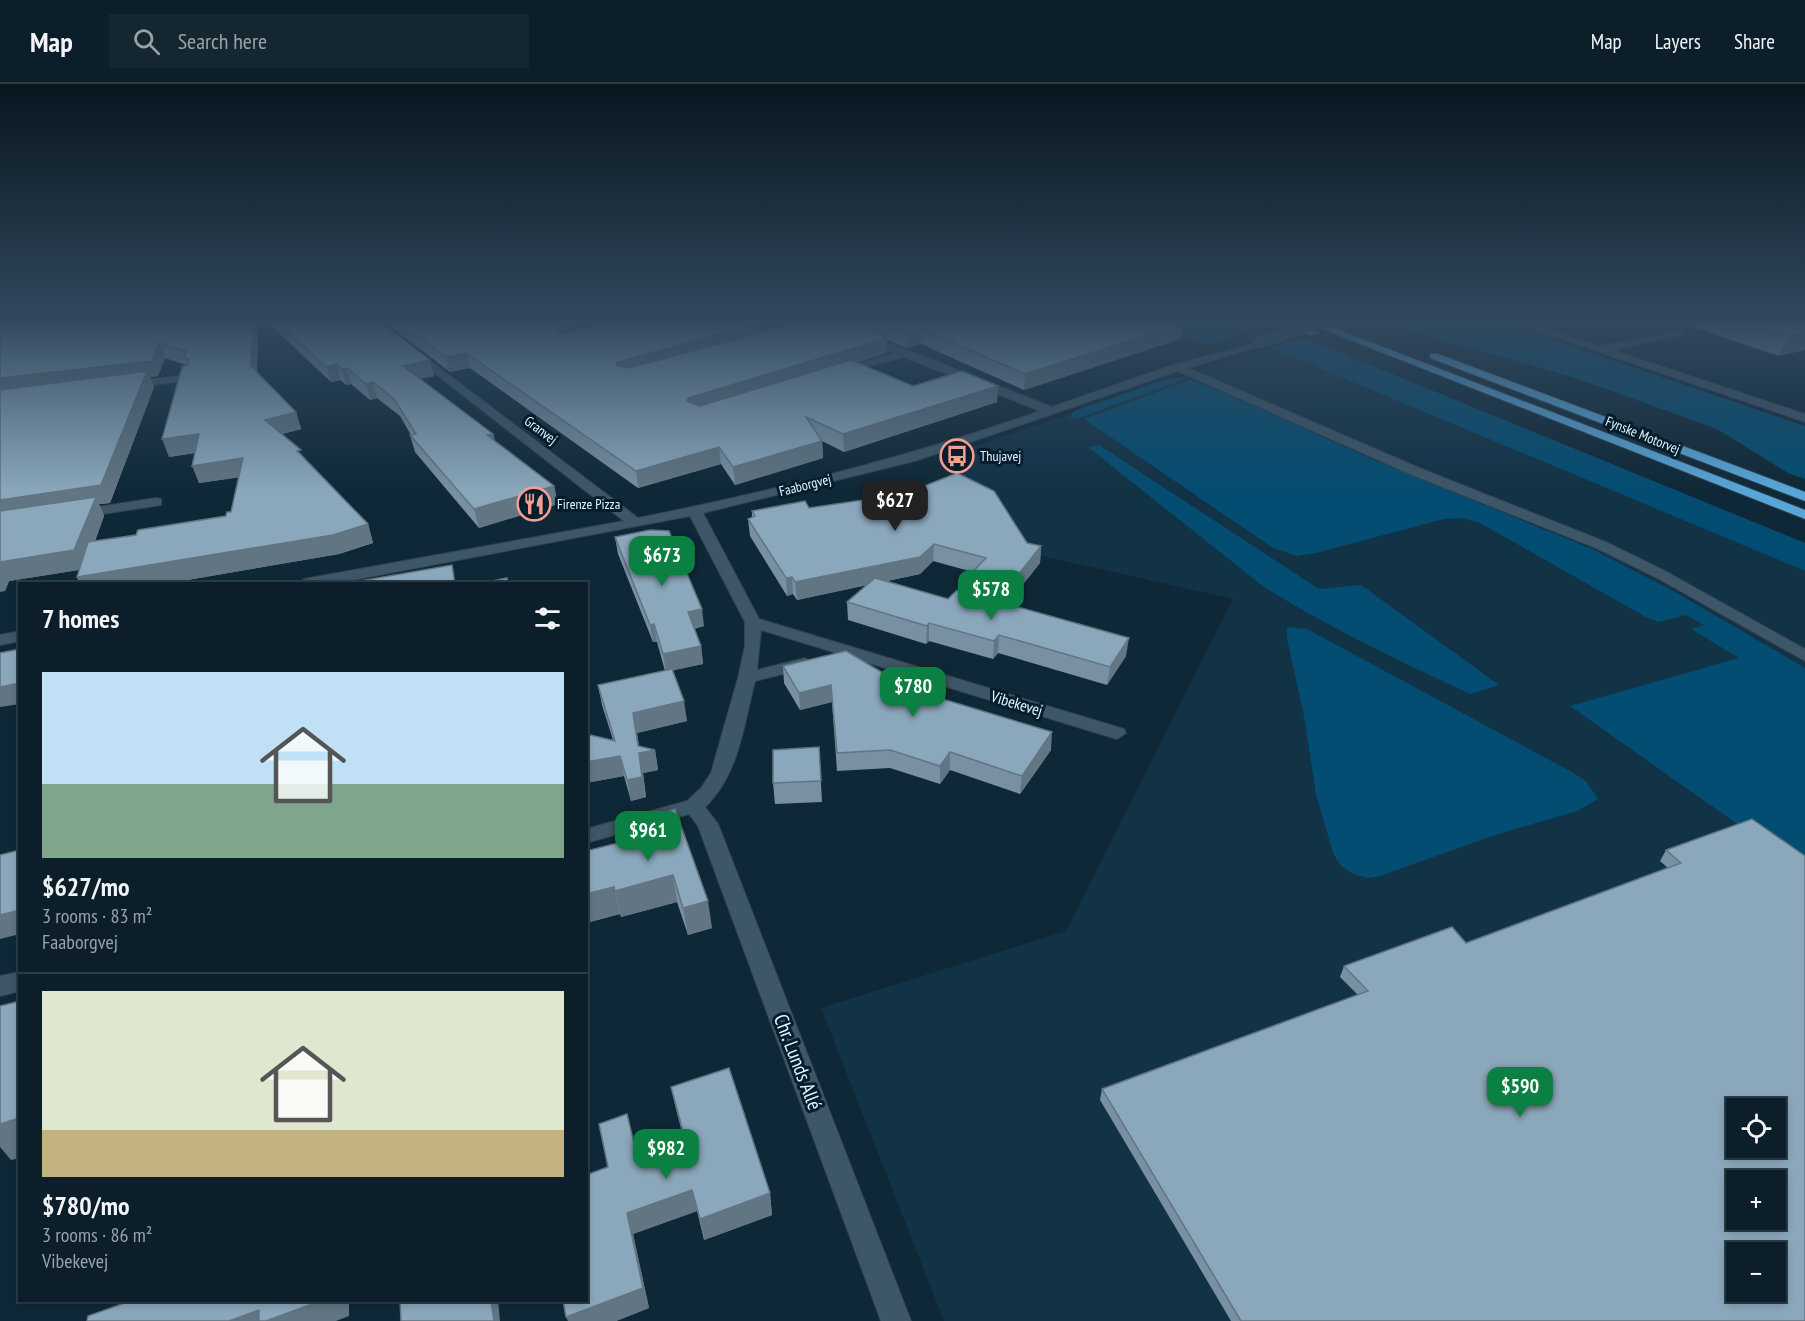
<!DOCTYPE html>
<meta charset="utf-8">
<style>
body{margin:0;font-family:"PT Sans Narrow",sans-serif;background:#142731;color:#f1f3f6;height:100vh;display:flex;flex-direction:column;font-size:22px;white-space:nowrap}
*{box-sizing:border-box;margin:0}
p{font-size:20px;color:#9aa2a8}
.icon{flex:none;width:33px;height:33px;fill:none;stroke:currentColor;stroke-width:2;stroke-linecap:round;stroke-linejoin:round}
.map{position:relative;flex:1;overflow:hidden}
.sheet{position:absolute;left:18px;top:498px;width:570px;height:720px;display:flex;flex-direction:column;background:#0b1e29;border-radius:0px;box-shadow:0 3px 9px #0003,0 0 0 2px #2b3c46}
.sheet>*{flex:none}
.tools{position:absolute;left:1726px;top:1014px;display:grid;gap:12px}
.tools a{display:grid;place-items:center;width:60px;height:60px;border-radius:0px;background:#0b1e29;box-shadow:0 3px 9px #0003,0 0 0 2px #2b3c46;font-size:30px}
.price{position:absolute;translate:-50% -51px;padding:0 14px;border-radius:12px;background:#0b8043;color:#fff;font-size:20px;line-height:39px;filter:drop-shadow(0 2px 3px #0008)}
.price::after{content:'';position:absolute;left:50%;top:36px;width:18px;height:14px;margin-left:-9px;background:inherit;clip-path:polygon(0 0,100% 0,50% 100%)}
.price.active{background:#222;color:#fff}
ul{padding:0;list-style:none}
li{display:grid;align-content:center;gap:12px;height:318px;padding:0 24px}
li+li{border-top:2px solid #2b3c46}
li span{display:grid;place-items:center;height:186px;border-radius:0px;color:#555}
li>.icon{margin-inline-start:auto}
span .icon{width:108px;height:108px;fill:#fffc;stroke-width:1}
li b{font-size:26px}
h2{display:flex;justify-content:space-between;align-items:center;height:72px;padding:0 24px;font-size:26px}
header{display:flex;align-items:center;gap:36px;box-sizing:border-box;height:84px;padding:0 30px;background:#0b1e29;border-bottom:2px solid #2b3c46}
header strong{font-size:28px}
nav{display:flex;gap:33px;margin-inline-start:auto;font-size:21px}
.search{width:420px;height:54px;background:#142731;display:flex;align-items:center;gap:15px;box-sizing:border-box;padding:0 21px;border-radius:0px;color:#9aa2a8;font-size:22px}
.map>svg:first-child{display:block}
</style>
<header>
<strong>Map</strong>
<div class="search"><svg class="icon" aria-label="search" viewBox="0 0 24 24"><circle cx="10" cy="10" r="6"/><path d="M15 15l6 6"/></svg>Search here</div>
<nav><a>Map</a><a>Layers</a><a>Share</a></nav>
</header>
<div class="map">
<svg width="1805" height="1237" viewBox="0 0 1805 1237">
<rect width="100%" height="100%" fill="#0f2837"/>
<path fill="#123246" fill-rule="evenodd" d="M1269 263 1805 487V1237H944L821 924 1066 847 1233 515 1029 469 939 374ZM1737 1024H1776V1064H1737ZM1737 1096H1776V1136H1737ZM1737 1168H1776V1208H1737Z"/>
<g fill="#034d72">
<polygon points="1134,235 1248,235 1264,241 1209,261"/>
<polygon points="1378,235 1492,235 1805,342 1805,395 1788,389 1717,345 1576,294 1418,249"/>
<polygon points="1304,254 1805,459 1805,487 1269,263"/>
<polygon points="1169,294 1185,295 1076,335 1070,334 1074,327"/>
<polygon points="1190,296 1227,310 1367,373 1592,465 1670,505 1805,584 1805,788 1570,622 1739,574 1691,545 1704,541 1686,531 1658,538 1646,533 1480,439 1462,434 1444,435 1316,469 1297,472 1273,464 1084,335"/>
<path d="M1099 361 1319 505 1361 501 1499 601 1470 610C1400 577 1330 544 1264 503L1088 363Z"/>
<polygon points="1287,543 1307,545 1570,687 1586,697 1598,715 1577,727 1495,751 1380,792 1368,794 1353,790 1341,782 1333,769 1316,710 1304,632 1287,555"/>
</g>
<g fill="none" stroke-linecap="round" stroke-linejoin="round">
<g stroke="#324250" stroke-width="2">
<g id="minor">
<path d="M814 235H828L1052 323 1173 281 1263 257V261L1188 284 1422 385 1606 458 1667 488 1805 565V577L1657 494 1596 464 1412 391 1178 287 915 377 703 429 759 535 1124 645 1126 649 1117 655 1110 653 761 546 757 586 805 574 814 579 811 583 755 597C744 640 739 691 705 723L718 740 911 1237H881L698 742 689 730 586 759V745L687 717 701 704 711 689 738 594 745 562V538L690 432 332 500H297L304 495 624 437 409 269 408 267 413 264 638 434C774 407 909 373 1040 327L904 273 838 290V286L894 269Z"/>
<polygon points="1503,235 1518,235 1600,262 1683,247 1683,251 1612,266 1805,330 1805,338"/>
<polygon points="188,291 192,292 192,296 128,304 122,301 128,298"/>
<polygon points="156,414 161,415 161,421 77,434 70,430 77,426"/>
<polygon points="20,547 20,557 0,561 0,551"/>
<polygon points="20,888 20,907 0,912 0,892"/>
</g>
</g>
<g stroke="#324250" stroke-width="2">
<g id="highway">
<polygon points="1271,235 1285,235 1319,249 1310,251"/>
<polygon points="1297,235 1311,235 1805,426 1805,435"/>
<polygon points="1430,270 1438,270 1805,408 1805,417 1430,274"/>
</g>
</g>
<use href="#minor" fill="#3d5668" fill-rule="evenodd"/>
<use href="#highway" fill="#58a6d9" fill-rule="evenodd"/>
<g stroke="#324250" stroke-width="13" stroke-linecap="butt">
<polyline id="minor-bridge" points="1259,259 1326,235"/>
</g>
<use href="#minor-bridge" stroke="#3d5668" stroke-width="11"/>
</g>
<g fill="#7890a1" fill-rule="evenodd">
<path d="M0 235H258L257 288 296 328 301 345 282 350 368 440 373 459 339 470 164 500H80L77 493 79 486 9 497 5 507ZM165 274 186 281 169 373 195 369 199 399 239 393 231 428 226 432 136 451 95 457 104 432 99 420 110 419 154 303 150 293 158 292Z"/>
<polygon points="264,235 376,235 430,276 434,292 420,295 493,350 495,357 554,402 558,420 479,444 415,368 410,351 411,351 400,332 377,314 370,316 351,300 346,301 341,296 331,298"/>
<polygon points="380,235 1166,235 1182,240 1180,255 1024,306 921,260 907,264 887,256 887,269 857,278 913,302 997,318 844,368 822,357 823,374 735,401 721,380 638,404 470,284 450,288"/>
<polygon points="1669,235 1805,235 1779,272"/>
<path d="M809 424H869L1041 462 1040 479 1013 513 970 509 1126 572 1107 601 998 569 993 575 929 557 926 560 848 536 847 518 866 501 797 516 793 510 787 512 750 452 748 435 752 434V427ZM933 477 973 488 969 492V509L948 515 887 497 920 490Z"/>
<polygon points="615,453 704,542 694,545 701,562 703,580 673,586 687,637 637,649 639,662 655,666 658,686 643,689 646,713 631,717 624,692 586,699 586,650 613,656 602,621 598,601 665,587 657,558 653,558 618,470"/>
<polygon points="783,582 935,620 1051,666 1020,710 950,686 940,700 890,684 837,687 832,618 800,626 784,599"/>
<polygon points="819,663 822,718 775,720 773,699"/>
<polygon points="653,733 712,844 688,851 677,818 621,833 620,830 586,839 586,767 656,749"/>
<polygon points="1752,735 1805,1237 1231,1237 1100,1016 1102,1005 1358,911 1340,893 1344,882 1466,859 1668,784 1660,777 1666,766"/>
<polygon points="671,1003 770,1109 772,1131 704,1156 697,1127 633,1150 649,1224 616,1237 568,1237 608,1083 637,1068 682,1048 676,1025"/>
</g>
<g fill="#617583">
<polygon points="253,235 258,235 257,297 251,282"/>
<polygon points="588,235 646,235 559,258 555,246 557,243"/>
<polygon points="774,235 815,235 619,294 616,281 617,278"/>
<polygon points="1182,240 1180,255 1024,306 1025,290"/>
<polygon points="922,245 921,260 907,264 907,249"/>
<polygon points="1805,249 1805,266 1779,272 1788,252"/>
<polygon points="887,254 887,269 690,331 687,317 688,314"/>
<polygon points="159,259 165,274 158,292 150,293 154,303 110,419 99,420 104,432 84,485 9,497 5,507 0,508 0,294"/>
<polygon points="466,269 470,284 450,288 446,273"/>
<polygon points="430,276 434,292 407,297 403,282"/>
<polygon points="336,280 341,296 331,298 326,283"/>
<polygon points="347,284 351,300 346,301 342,285"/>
<polygon points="373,298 377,314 370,316 366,300"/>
<polygon points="998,302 997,318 844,368 843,350"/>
<polygon points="296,328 301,345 271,353 265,336"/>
<polygon points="199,350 206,367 169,373 162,355"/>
<polygon points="493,350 497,367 487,351"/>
<polygon points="822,357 823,374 735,401 733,383"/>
<polygon points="719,363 721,380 638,404 636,387"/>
<polygon points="243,374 249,392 199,399 192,382"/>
<polygon points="554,402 558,420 479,444 474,425"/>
<polygon points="368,440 373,459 339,470 164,500 80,500 77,493"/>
<polygon points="934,460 933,477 920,490 797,516 795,498"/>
<polygon points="1041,462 1040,479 1013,513 1014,496"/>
<polygon points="792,493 793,510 787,512 786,494"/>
<polygon points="702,525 704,542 690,545 688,528"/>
<polygon points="929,539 929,557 926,560 927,542"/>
<polygon points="654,540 657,558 653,558 650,541"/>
<polygon points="999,551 998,569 993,575 994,557"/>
<polygon points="1129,554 1126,572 1107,601 1110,583"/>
<polygon points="701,562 703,580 666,588 663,570"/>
<polygon points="20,599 20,620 0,623 0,603"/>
<polygon points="831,601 832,618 800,626 799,609"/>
<polygon points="684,617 687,637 637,649 640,669 655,666 658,686 643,689 646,713 631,717 627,696 633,629"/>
<polygon points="1052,648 1051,666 1020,710 1022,692"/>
<polygon points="950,668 950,686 940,700 940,682"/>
<polygon points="620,672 624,692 586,699 586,678"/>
<polygon points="673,791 677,818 621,833 615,807"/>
<polygon points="614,803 620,830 586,839 586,810"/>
<polygon points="708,817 712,844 688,851 683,824"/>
<polygon points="20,826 20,850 0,855 0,831"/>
<polygon points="20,1020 20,1074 11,1076 0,1063 0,1040"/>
<polygon points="692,1106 697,1127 633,1150 649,1224 616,1237 568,1237 566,1233 627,1129"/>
<polygon points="770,1109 772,1131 704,1156 700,1135"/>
<polygon points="323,1216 349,1216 349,1232 336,1237 229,1237 259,1226"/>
<polygon points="491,1216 498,1216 500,1237 494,1237"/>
</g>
<g fill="#8ba7bb" stroke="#617583" stroke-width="1.5" fill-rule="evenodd">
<polygon points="0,235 253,235 251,282 296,328 265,336 301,366 297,367 368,440 333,451 77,493 88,458 136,451 138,446 226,432 227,428 231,428 243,374 192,382 199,350 162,355 182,283 188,280 188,275 184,274 186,267 159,259 152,277 0,294"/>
<polygon points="274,235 376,235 430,276 403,282 493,350 487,351 554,402 474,425 410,351 416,350 395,316 373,298 366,300 347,284 342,285 336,280 326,283"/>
<polygon points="395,235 588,235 557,243 555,246 563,250 618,235 774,235 617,278 616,281 628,284 813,235 840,235 887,254 688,314 687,317 700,322 851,276 913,302 962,287 998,302 843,350 806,333 822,357 733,383 719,363 636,387 466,269 446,273"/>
<polygon points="871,235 1166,235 1182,240 1025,290 922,245 907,249"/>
<polygon points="1734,235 1805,235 1805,249 1788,252"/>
<polygon points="147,287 101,401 0,416 0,306"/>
<polygon points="957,389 994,407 1027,459 1041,462 1014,496 969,492 986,474 934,460 920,473 795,498 792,493 786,494 748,435 755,432 752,427 805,417 809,424 863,416 869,424"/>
<polygon points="96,413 74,466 0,478 0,427"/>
<polygon points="650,446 669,447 702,525 688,528 701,562 663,570 654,540 650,541 615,453"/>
<polygon points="452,481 455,500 343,500"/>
<polygon points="507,494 508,500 478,500"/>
<polygon points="875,494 948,515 957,506 1129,554 1110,583 999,551 994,557 929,539 927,542 847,518"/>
<polygon points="20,565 20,599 0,603 0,569"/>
<polygon points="846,567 935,620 939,614 1052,648 1022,692 950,668 940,682 890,666 837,669 831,601 799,609 783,582"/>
<polygon points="672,585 684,617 633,629 638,662 655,666 639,669 642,693 627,696 620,672 586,678 586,650 615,657 598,601"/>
<polygon points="819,663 821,697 773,699 773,666"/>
<polygon points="675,725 708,817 683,824 673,791 615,807 614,803 586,810 586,767 658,749 653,733"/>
<path d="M1752 735 1805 772V1237H1241L1102 1005 1368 907 1344 882 1452 843 1466 859 1681 779 1666 766ZM1737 1024H1776V1064H1737ZM1737 1096H1776V1136H1737ZM1737 1168H1776V1208H1737Z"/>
<polygon points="20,766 20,826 0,831 0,771"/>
<polygon points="20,917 20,924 18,930 20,929 20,1020 16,1035 0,1040 0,922"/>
<polygon points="729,984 770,1109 700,1135 692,1106 627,1129 643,1204 566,1233 563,1216 586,1216 586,1091 608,1083 599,1040 627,1030 636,1068 683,1047 671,1003"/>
<polygon points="133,1216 323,1216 266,1237 259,1237 259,1226 229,1237 87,1237 88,1232"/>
<polygon points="400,1216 491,1216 494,1237 401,1237"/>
</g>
<linearGradient id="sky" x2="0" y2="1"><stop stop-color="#08161e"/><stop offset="0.58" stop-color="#31485e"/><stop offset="1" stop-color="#31485e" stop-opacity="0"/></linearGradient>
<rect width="1805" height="408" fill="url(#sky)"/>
<defs>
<g id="bus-ring" transform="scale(1.725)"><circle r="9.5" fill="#051e2d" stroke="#f59d8f" stroke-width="1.5"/><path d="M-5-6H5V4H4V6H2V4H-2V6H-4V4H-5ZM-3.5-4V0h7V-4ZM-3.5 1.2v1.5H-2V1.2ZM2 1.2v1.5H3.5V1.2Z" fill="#f59d8f"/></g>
<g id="restaurant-ring" transform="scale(1.725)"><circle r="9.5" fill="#051e2d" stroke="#f59d8f" stroke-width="1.5"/><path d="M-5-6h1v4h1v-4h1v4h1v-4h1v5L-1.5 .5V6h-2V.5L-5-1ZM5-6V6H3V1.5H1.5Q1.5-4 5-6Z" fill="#f59d8f"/></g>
</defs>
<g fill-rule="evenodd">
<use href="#bus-ring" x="957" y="372"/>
<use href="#restaurant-ring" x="534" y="420"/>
</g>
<g text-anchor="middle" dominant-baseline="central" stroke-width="6" stroke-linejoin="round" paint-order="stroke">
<g font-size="14" fill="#e5f4ff" stroke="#051e2d">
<text transform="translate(541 346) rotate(37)">Granvej</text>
<text transform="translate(1643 351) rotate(22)">Fynske Motorvej</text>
<text transform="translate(805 401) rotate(-14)">Faaborgvej</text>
</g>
<g font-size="14" fill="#e5f4ff" stroke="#051e2d" text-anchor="start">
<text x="980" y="372">Thujavej</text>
<text x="557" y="420">Firenze Pizza</text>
</g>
<g font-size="16" fill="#e5f4ff" stroke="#051e2d">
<text transform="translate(1017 619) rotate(17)">Vibekevej</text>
</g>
<g font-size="20" fill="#e5f4ff" stroke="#051e2d">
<text transform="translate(798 978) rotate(69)">Chr. Lunds Allé</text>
</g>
</g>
</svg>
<div class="tools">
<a><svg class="icon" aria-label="locate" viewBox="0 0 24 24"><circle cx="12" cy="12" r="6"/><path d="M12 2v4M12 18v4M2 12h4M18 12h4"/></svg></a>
<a>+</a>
<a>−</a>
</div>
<b class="price active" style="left:895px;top:448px">$627</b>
<b class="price" style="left:662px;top:503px">$673</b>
<b class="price" style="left:991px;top:537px">$578</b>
<b class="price" style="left:913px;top:634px">$780</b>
<b class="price" style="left:648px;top:778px">$961</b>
<b class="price" style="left:1520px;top:1034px">$590</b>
<b class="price" style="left:666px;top:1096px">$982</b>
<section class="sheet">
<h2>7 homes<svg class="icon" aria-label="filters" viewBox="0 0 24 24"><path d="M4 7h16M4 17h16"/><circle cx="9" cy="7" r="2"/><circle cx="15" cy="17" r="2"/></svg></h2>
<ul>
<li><span style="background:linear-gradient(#bfe0f5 60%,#7fa58c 0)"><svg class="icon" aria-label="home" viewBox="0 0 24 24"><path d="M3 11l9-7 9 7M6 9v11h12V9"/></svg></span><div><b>$627/mo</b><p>3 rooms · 83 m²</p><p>Faaborgvej</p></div></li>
<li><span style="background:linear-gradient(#dfe7d0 75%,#c2b280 0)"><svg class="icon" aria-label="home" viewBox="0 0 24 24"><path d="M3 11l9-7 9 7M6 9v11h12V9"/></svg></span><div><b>$780/mo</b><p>3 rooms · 86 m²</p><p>Vibekevej</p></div></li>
</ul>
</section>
</div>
